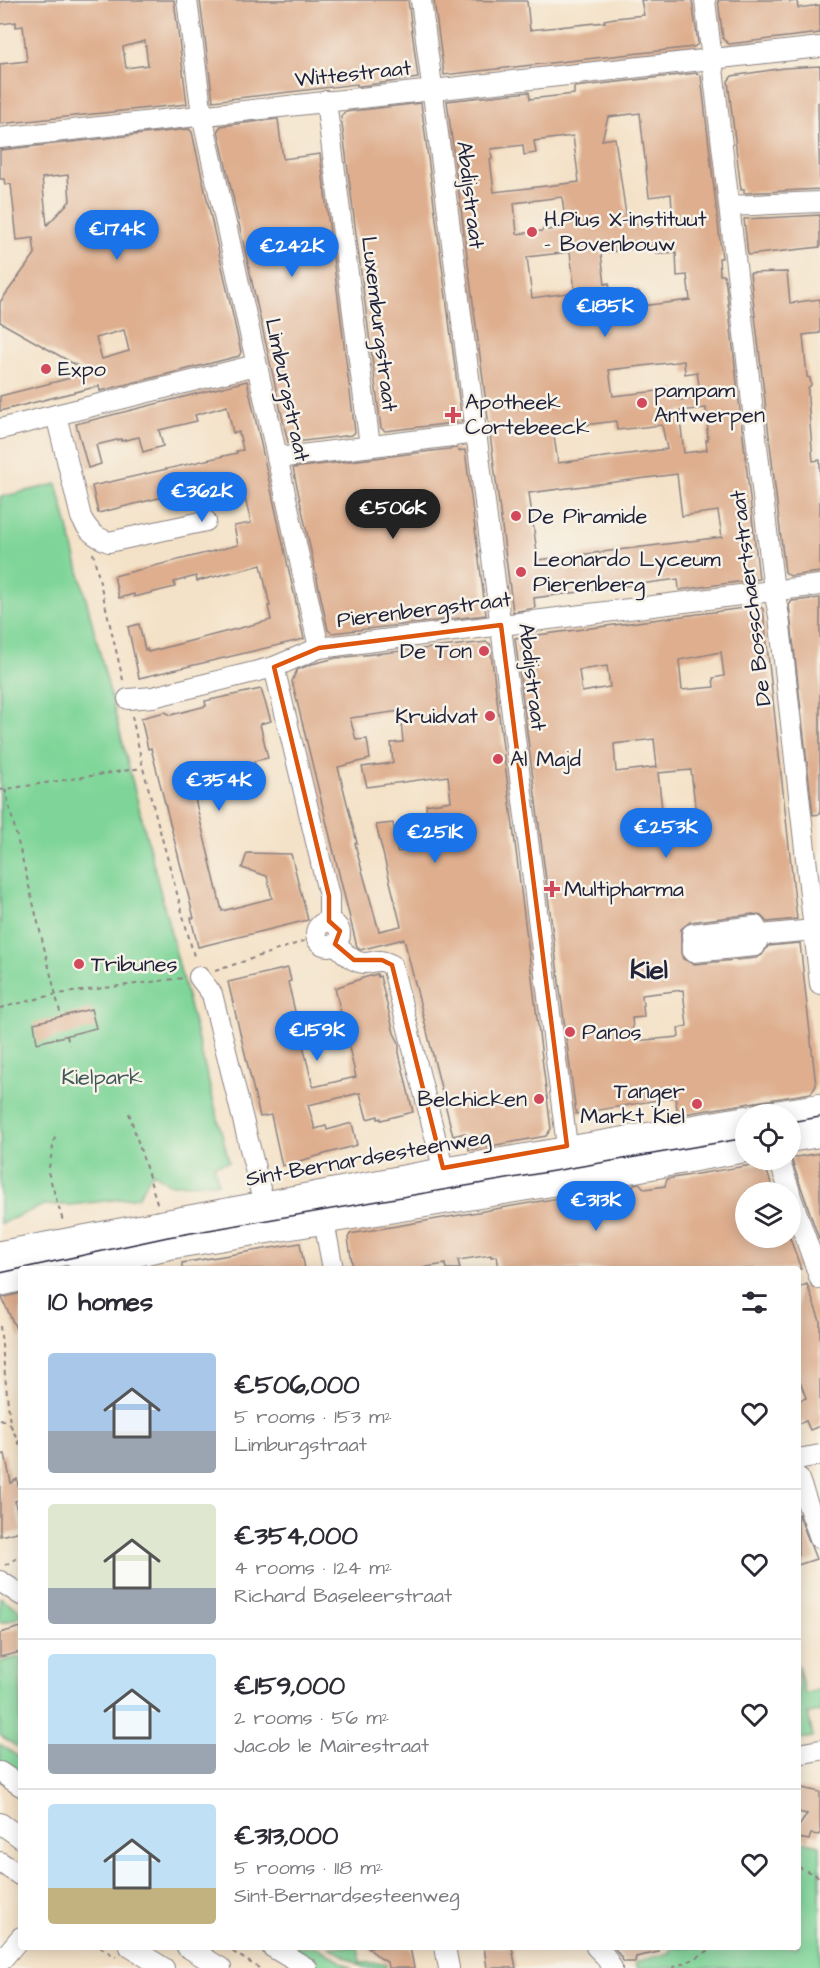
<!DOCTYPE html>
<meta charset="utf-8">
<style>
body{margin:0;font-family:"Architects Daughter",sans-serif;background:#f7f7f7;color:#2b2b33;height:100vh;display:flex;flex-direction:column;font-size:22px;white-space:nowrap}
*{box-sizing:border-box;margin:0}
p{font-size:20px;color:#7c7c81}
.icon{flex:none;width:33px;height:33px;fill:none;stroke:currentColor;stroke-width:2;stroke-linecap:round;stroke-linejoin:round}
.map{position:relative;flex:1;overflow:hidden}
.details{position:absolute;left:18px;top:1266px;width:783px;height:684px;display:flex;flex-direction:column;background:#fff;border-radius:6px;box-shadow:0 3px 15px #0003}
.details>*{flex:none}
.fabs{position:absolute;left:735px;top:1104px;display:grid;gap:12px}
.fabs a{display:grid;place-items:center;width:66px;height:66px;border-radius:50%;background:#fff;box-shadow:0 3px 15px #0003;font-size:30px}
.price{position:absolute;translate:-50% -51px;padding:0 14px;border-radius:21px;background:#1a73e8;color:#fff;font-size:20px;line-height:39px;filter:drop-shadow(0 2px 3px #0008)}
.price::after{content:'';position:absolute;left:50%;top:36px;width:18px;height:14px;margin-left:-9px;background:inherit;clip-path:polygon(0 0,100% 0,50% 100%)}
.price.active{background:#222;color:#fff}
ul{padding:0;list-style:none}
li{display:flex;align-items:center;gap:18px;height:150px;padding:0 30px}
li+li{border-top:2px solid #e1e1e2}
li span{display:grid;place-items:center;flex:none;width:168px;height:120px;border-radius:6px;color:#555}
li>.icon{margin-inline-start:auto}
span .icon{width:72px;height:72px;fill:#fffc;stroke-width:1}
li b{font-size:26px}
h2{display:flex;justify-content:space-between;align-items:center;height:72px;padding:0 30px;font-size:26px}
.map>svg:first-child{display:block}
</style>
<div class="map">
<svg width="820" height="1968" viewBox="0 0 820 1968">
<rect width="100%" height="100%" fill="#f7f3e8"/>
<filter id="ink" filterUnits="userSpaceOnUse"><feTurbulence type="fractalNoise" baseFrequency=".0167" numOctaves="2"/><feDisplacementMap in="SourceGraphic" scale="12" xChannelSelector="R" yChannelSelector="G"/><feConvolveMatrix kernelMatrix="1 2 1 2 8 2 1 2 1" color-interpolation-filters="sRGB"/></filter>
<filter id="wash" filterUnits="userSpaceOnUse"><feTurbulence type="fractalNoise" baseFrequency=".008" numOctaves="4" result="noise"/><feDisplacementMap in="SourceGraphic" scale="24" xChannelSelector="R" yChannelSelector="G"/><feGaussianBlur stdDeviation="1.35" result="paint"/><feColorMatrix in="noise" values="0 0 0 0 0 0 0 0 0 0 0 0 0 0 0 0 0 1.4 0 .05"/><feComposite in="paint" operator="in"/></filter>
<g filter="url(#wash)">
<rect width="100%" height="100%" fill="#f4e2c8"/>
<g fill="#7fd599" stroke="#507c6a" stroke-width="1.5">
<polygon points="57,484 229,1162 214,1165 218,1183 169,1184 153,1172 138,1197 71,1205 44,1205 0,1224 0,497"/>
<polygon points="0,1597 21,1611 21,1617 0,1623"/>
<polygon points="19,1657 21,1658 21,1749 0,1735 0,1662"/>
<polygon points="798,1665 805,1694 820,1689 820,1712 808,1714 813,1737 798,1739"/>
<polygon points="0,1744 21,1759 21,1779 0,1764"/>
<polygon points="798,1840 820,1845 820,1968 636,1968 635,1962 669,1953 674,1947 798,1947"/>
<polygon points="285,1947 317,1947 351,1968 320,1968"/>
<polygon points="329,1947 358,1947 360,1963 385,1963 386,1968 365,1968"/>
</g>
<g id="blocks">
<g fill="#deae8e" fill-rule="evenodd">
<path d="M16 0H174L187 104 0 124V64L27 61 23 26 16 27V22L0 24V2ZM145 41 148 65 126 68 123 47Z"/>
<polygon points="200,0 408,0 418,78 360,86 357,86 357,84 213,101"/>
<polygon points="434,0 527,1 530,30 605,22 604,20 615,18 644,15 641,0 692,0 698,44 694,47 444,75"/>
<polygon points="718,0 790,0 790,2 797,1 798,8 820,5 820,33 729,44 723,39"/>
<polygon points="820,66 820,102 818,103 820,189 744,193 744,189 741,190 728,81 732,76 784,68"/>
<path d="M697 73 701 76 722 258H719L720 275H724L726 285 759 579 679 590 678 579 534 598 535 608 513 612 447 101 529 92 530 99 574 94V87ZM640 113 649 197 671 194 673 221 635 225 633 214 626 215 615 138 602 140 608 117ZM573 136 579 182 494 192 490 159H492L491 149 523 145 524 155 536 153 534 141ZM562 197 566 228 548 230 544 227 542 231 517 234 514 203ZM656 246V254L676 252 677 276 687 275 690 300 641 306 639 292 611 295 609 283 605 284 601 253ZM570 252 575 292 532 298 527 257ZM684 361 685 374 697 372 701 398 678 400 676 389 613 396 609 370ZM706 408 708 430H707L708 440H706L707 450 684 453 679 411ZM616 421 617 430 662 425 667 449 558 463 553 429ZM677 474 682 516 718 511 722 537 538 560 529 493Z"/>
<polygon points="421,103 462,422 385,431 381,428 341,116 345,112"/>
<polygon points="278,119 283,159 320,154 355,432 352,435 288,443 218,130 221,126"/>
<path d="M189 129 192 132 241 352 239 356 100 391 99 386 0 411V396L90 373 0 322V302L35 254 33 238 17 240 11 184 5 185 4 179H0V150ZM68 175 70 201 47 225 42 178ZM124 330 129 351 102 359 96 338Z"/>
<polygon points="820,215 820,247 748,255 744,219"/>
<polygon points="787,272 790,303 820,299 820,333 803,335 807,377 810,378 811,385 808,388 808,399 813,461 820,460 820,572 790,576 785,572 750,273"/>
<polygon points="247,381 304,639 139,678 128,627 139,624 145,650 147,649 148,652 271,620 268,606 270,606 261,565 197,581 196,576 174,582 175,587 134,597 134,594 119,598 114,576 238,545 234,526 251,523 245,498 228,501 224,482 98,513 92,486 237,453 236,451 243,450 239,432 233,433 227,406 195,415 197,421 159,430 163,446 143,452 139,437 121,441 121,439 96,445 101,464 88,468 76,424"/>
<polygon points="457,448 458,451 465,450 486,615 332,633 328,630 293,468"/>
<polygon points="820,598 820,814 813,815 789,605 792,601"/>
<path d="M759 606 763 609 797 919 767 922 761 916 753 914 690 922 681 929V953L683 959 694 964 756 958 762 955 768 946 800 943 816 1086 811 1093 678 1115 675 1097 576 1114 515 638ZM721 652 724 676 713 678 714 687 682 690 679 660ZM607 666 610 687 582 692 579 670ZM654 739 657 767 616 772 614 744ZM691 770 697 823 664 827 658 773ZM683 990 687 1026 678 1028 679 1037 634 1041 632 1018 644 1017 642 995Z"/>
<path d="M487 642 490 644 551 1129 546 1136 469 1150 465 1133 453 1136 404 939 360 950 357 947 292 681 297 670 312 664 336 658ZM400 711 403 742 391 743 393 763 362 767 367 787 448 776 451 801 426 805 427 818 433 817 436 843 430 844 431 847 397 852 393 823 376 825 401 926 379 931 358 856 355 843H357L338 767 370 759 367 739 356 740 350 718Z"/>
<polygon points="261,689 271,721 260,724 268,758 254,761 255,764 240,768 234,766 230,762 189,774 222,911 272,898 267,876 242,868 247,853 291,854 308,920 198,947 191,918 194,918 151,748 148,749 141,718 165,712 171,715 206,706 205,701"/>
<polygon points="288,968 291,981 288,982 313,1087 356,1077 335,988 363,978 377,974 378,977 380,976 394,1033 399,1043 399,1053 413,1112 381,1120 381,1118 378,1119 378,1116 367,1119 360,1093 308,1105 315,1129 326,1126 327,1130 352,1123 357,1145 282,1166 271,1115 260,1117 228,982"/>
<polygon points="91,1009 96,1028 37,1043 34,1023"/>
<polygon points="820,1153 820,1239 819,1239 791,1158"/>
<polygon points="764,1163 774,1192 746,1192 746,1238 790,1238 801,1269 499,1269 497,1256 491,1257 491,1255 458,1260 460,1269 446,1269 445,1264 414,1269 353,1269 348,1238 350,1234 582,1194 587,1200 607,1196 609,1189 615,1188 620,1191 632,1189 634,1184 639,1183 645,1189 665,1186 667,1179"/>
<polygon points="300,1243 305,1269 182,1269 182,1263"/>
<polygon points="807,1284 820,1321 820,1426 810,1430 806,1421 798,1424 798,1401 806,1398 798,1376 798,1288"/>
<polygon points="21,1293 21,1340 2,1298"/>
<polygon points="5,1454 11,1483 17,1479 21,1497 21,1499 15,1501 21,1531 0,1536 0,1455"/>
<polygon points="798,1513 816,1559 798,1565"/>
<polygon points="21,1627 21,1652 0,1657 0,1633"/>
<polygon points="798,1787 820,1792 820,1835 811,1834 809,1840 798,1838 798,1828 807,1814 798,1812"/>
<polygon points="367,1947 410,1947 414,1968 388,1968 387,1962 380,1958"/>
<polygon points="484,1947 512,1947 516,1968 487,1968"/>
<polygon points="614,1947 658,1947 659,1952 636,1957 635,1962 624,1962"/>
</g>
</g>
</g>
<g filter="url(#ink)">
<use href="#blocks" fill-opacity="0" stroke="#8b8282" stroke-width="1.5"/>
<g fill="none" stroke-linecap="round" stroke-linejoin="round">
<g stroke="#8b8282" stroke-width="22">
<g id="minor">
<polyline points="187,0 202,115 319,648"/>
<polyline points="421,0 567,1146"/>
<polyline points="705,0 774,591 779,616 820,984"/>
<polyline points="326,101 370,446"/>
<polyline points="0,138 820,47"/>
<polyline points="729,206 820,202"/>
<path d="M56 415 81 517C88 531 95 537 109 542L206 521"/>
<polyline points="0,429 256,365"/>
<polyline points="277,458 476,433"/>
<polyline points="274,667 329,896 329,921"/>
<polyline points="128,699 153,697 274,667 319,648 820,585"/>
<circle cx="328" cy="934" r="12"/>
<polygon points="755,926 760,935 755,946 693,952 692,934"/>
<polyline points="760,935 814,930"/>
<path d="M335 944C343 951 353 963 364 963 378 962 378 958 392 965L443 1168"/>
<polyline points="199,977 212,994 263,1201"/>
<polyline points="756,1114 820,1104"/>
<polyline points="790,1126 820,1121"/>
<polyline points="790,1142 820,1137"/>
<polyline points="779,1160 790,1192"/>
<polyline points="790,1194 820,1279"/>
<polyline points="322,1211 333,1269"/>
<polyline points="0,1251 443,1168 746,1116"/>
<polyline points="0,1269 171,1232 746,1134"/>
<polyline points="78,1269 170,1249 619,1175 746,1152"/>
<polyline points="0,1286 21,1281"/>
<polyline points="798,1459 820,1455"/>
<polyline points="798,1477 820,1538"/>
<polyline points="0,1581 21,1595"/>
<polyline points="798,1754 820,1750"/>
<polyline points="0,1772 21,1786"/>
<polyline points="0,1823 21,1838"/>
<polyline points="0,1862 21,1876"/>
<polyline points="130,1947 164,1968"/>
<polyline points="187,1947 221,1968"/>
<polyline points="272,1947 307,1968"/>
<polyline points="445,1947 449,1968"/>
<polyline points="596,1947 605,1956 612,1968"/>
<polyline points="0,1962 21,1937"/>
</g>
</g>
<g stroke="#8b8282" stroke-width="2" stroke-dasharray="4.5 4.5" stroke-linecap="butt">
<polyline points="93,553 124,684"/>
<polyline points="132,716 143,768 195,960"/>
<polyline points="5,789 61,1016"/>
<polyline points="0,790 142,768"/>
<polyline points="215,971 316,937"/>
<polyline points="0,1008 57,994 183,978"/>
<polyline points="67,1036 69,1045"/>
<polyline points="129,1113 158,1206"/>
<polyline points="55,1137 48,1172 63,1221"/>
<polyline points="0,1326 10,1424 21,1447"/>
<polyline points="0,1419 10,1424"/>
<polyline points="5,1565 21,1556"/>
<polyline points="798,1867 820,1877"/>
<polyline points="100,1947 116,1957"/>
<polyline points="225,1947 259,1968"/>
<polyline points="672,1968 694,1959 715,1947"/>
</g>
<use href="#minor" stroke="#fff" stroke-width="20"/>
<g stroke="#22223b" stroke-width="1.5">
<polyline points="790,1122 820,1117"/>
<polyline points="0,1273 168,1237 746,1138"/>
</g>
</g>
</g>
<path fill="none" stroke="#de560e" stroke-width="4.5" stroke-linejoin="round" d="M501 625 567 1146 443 1168 392 965 382 960H354L335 944 340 931 329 921V896L274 667 319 648Z"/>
<g fill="#d1495b" stroke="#f7f3e8" stroke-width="2">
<circle cx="532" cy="232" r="6"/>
<circle cx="46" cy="369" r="6"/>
<circle cx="642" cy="403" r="6"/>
<path d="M450 406h6v6h6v6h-6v6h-6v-6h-6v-6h6z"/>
<circle cx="516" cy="516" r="6"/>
<circle cx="521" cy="572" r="6"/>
<circle cx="484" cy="651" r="6"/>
<circle cx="490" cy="716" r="6"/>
<circle cx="498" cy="759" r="6"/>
<path d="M549 880h6v6h6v6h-6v6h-6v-6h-6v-6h6z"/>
<circle cx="79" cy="964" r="6"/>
<circle cx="570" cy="1032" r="6"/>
<circle cx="539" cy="1099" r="6"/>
<circle cx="697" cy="1104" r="6"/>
</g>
<g text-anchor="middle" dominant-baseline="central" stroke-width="5" stroke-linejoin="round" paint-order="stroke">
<g font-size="22" fill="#22223b" stroke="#f7f3e8">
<text transform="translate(353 74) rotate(-6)">Wittestraat</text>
<text transform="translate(470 195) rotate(83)">Abdijstraat</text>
<text transform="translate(379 324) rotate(83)">Luxemburgstraat</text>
<text transform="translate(287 390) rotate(78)">Limburgstraat</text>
<text transform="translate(751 598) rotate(-97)">De Bosschaertstraat</text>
<text transform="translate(424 610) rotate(-7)">Pierenbergstraat</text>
<text transform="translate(532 677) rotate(83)">Abdijstraat</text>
<text transform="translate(368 1158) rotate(-10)">Sint-Bernardsesteenweg</text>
</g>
<g font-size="22" fill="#22223b" stroke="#f7f3e8" text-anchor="start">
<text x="544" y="219">H.Pius X-instituut<tspan x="544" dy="25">- Bovenbouw</tspan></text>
<text x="58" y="369">Expo</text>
<text x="654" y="390">pampam<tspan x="654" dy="25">Antwerpen</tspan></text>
<text x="465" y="402">Apotheek<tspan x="465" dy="25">Cortebeeck</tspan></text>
<text x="528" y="516">De Piramide</text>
<text x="533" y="559">Leonardo Lyceum<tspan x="533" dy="25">Pierenberg</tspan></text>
<text x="472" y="651" text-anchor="end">De Ton</text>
<text x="478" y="716" text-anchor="end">Kruidvat</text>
<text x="510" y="759">Al Majd</text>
<text x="564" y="889">Multipharma</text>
<text x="91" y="964">Tribunes</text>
<text x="582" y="1032">Panos</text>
<text x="685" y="1091" text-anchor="end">Tanger<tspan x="685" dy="25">Markt Kiel</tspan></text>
<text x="527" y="1099" text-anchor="end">Belchicken</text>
</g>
<g font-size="22" fill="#3e5857" stroke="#f7f3e8">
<text x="102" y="1077">Kielpark</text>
</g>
<g font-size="26" font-weight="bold" fill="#22223b" stroke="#f7f3e8">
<text x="649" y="970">Kiel</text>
</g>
</g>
</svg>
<div class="fabs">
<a><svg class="icon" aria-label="locate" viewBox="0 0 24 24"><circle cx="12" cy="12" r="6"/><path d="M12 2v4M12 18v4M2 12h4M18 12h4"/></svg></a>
<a><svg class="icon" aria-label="layers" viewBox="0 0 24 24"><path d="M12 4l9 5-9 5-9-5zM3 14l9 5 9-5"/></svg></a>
</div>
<b class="price" style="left:117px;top:261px">€174K</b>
<b class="price" style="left:292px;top:278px">€242K</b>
<b class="price" style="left:605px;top:338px">€185K</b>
<b class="price" style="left:202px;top:523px">€362K</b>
<b class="price active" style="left:393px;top:540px">€506K</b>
<b class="price" style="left:219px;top:812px">€354K</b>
<b class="price" style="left:666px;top:859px">€253K</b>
<b class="price" style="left:435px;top:864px">€251K</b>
<b class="price" style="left:317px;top:1062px">€159K</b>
<b class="price" style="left:596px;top:1232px">€313K</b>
<section class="details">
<h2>10 homes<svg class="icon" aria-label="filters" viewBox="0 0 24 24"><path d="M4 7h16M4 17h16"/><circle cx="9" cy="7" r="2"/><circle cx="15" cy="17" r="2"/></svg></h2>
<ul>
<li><span style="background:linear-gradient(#a9c7e8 65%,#9aa5b1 0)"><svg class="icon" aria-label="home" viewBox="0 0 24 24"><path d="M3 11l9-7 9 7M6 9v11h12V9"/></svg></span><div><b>€506,000</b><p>5 rooms · 153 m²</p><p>Limburgstraat</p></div><svg class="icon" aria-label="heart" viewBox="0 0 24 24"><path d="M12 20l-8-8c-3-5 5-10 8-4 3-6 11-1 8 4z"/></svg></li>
<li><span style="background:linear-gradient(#dfe7d0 70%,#9aa5b1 0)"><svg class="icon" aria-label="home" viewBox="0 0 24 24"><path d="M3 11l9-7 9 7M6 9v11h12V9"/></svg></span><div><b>€354,000</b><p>4 rooms · 124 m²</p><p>Richard Baseleerstraat</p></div><svg class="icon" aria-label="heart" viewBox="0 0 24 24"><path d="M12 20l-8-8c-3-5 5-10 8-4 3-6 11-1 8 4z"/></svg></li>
<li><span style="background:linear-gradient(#bfe0f5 75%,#9aa5b1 0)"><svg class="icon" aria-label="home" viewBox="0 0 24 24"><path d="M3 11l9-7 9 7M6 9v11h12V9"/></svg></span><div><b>€159,000</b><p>2 rooms · 56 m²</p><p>Jacob le Mairestraat</p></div><svg class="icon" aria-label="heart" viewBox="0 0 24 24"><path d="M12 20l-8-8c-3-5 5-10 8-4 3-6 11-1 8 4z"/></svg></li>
<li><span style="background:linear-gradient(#bfe0f5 70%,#c2b280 0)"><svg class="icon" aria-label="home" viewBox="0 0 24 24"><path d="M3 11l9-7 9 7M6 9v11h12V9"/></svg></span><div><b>€313,000</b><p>5 rooms · 118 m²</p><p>Sint-Bernardsesteenweg</p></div><svg class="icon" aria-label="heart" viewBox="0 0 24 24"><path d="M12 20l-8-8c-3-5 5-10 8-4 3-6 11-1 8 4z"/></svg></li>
</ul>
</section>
</div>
